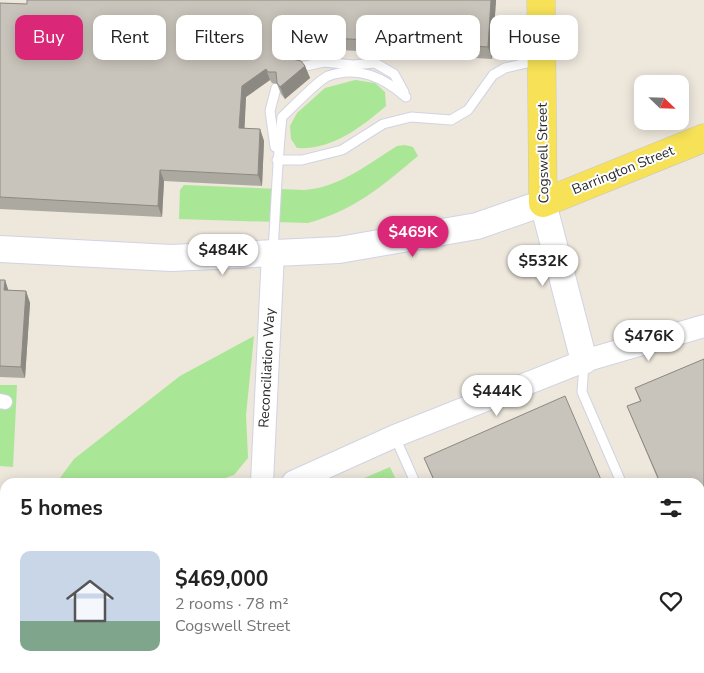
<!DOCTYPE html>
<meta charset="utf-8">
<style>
body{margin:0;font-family:"Nunito Sans",sans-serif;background:#f6f6f6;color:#222;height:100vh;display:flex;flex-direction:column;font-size:19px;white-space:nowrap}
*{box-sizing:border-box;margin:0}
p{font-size:16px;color:#767676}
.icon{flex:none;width:28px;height:28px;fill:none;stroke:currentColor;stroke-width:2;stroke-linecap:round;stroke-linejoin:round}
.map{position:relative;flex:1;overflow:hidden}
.details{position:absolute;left:0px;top:478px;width:705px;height:196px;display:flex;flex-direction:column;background:#fff;border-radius:15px 15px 0 0;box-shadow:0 2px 12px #0003}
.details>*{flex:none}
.top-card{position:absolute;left:15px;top:15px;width:675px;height:45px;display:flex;gap:10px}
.needle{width:32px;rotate:113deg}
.controls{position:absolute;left:634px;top:75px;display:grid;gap:10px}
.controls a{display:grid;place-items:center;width:55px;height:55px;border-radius:10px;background:#fff;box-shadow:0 2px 12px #0003;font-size:25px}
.price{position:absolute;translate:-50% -42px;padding:0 11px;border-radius:18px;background:#fff;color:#222;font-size:16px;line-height:32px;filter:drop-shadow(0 1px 2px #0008)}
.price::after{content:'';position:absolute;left:50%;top:30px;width:15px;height:11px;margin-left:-8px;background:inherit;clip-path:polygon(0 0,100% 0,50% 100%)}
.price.current{background:#db2777;color:#fff}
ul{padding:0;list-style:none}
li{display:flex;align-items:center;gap:15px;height:125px;padding:0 20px}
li+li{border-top:1px solid #e0e0e0}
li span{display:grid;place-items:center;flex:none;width:140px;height:100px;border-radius:10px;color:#555}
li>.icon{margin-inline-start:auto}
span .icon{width:60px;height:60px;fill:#fffc;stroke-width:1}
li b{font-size:21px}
h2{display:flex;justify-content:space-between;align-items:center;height:60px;padding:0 20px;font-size:21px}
.tag{padding:0 18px;border-radius:10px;background:#fff;box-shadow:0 2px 12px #0003;font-size:18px;line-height:45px}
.tag.current{background:#db2777;color:#fff}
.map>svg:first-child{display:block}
</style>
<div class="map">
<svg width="704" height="673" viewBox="0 0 704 673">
<rect width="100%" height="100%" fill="#ede7dc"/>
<g fill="#a9e696">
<path d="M355 80 375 83 385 92 386 106C360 128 332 150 297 148L291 139 290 126 297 113 325 88Z"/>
<path d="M405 145 413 147 418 156C382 186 355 210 308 223L179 219 180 190 184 185 304 190C339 188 368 164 397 146Z"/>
<polygon points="254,336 246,415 248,458 234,475 213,482 57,482 74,459 180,376"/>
<polygon points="0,385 17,385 13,467 0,466"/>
<polygon points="390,467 397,482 355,482"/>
</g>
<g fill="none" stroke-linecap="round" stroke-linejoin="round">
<g stroke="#d1d3e4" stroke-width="11">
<g id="service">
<polyline points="301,67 324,62 353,65 375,63 394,74 404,92"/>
<polyline points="275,147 270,111 276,88"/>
<polyline points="277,160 302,160 342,150 383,124 411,117 451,120 468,110 493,75 505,68 539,60"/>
<path d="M273 251C276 206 277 162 282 117 292 108 318 80 328 76 359 65 384 78 406 97"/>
<polyline points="584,363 582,392 621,482"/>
<polyline points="395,437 415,482"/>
<polyline points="700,659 700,660"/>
<polyline points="491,669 493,673"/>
<polyline points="605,673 615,669"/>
</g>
</g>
<g stroke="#d1d3e4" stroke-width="16">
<polyline id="pedestrian" points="0,401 5,402"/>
</g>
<g stroke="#d1d3e4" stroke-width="24">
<g id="tertiary">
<polyline points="262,482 273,253"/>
<polyline points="293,482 395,436 584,361 704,326"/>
<polyline points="0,550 5,550"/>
<polyline points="0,613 5,612"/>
</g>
</g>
<g stroke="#d1d3e4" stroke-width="28">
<polyline id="secondary" points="0,249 171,258 339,250 477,226 543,203 584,361"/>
</g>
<g stroke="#c8c8c8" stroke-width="29">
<polyline id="primary" points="541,0 543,203 704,138"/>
</g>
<use href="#service" stroke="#fff" stroke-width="9"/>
<use href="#pedestrian" stroke="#fff" stroke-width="14"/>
<use href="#tertiary" stroke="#fff" stroke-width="22"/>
<use href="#secondary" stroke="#fff" stroke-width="26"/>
<use href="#primary" stroke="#f6e157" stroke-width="28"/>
</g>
<g fill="#aca9a1">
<polygon points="27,0 496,0 492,59 290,47 293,51 296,60 305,66 310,78 285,99 281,94 277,84 272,83 270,80 246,97 244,129 260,129 264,141 262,186 164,181 162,217 0,209 0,3 27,4"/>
<polygon points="0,280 5,280 8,290 26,291 30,303 25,378 0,377"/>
<polygon points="704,359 704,609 700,600 700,482 659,482 627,406 640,401 635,388"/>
<polygon points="424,458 602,482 434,482"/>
<polygon points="219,669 265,669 256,673 221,673"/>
</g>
<g fill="#8c8983">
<polygon points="491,0 496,0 492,59 488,47"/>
<polygon points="293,51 297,62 292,59"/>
<polygon points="305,66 310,78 285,99 280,87"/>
<polygon points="266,69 270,80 246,97 244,140 239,128 242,86"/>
<polygon points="260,129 264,141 262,186 258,175"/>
<polygon points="160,170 164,181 162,217 158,206"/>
<polygon points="5,280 9,292 4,290"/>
<polygon points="26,291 30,303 25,378 21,367"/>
</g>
<g fill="#c8c4bb" stroke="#8c8983">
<polygon points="27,0 491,0 488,47 280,35 293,51 292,59 301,61 305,66 280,87 277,83 276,72 268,72 266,69 242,86 239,128 260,129 258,175 160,170 158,206 0,197 0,3 27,4"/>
<polygon points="0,280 5,280 4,290 26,291 21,367 0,366"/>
<polygon points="704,359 704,607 700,598 700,482 660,482 627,406 641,401 635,388"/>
<polygon points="565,396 602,482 435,482 424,458"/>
<polygon points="5,620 5,640 0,625 0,622"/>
<polygon points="5,656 5,669 169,669 170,673 0,673 0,657"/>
<polygon points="288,669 405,669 407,673 286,673 286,670"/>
<polygon points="618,669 661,669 663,673 609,673"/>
</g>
<g text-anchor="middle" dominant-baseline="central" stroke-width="4" stroke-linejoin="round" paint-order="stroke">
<g font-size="14" fill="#2a2a2a" stroke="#fff">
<text transform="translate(543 153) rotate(-91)">Cogswell Street</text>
<text transform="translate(623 170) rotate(-22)">Barrington Street</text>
<text transform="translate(267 368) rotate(-87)">Reconciliation Way</text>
</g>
</g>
</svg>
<div class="controls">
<a><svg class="needle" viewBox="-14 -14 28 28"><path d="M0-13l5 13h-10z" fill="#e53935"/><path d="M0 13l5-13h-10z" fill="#767676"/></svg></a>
</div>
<b class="price current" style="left:413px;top:258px">$469K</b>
<b class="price" style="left:223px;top:276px">$484K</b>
<b class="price" style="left:543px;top:287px">$532K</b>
<b class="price" style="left:649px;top:362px">$476K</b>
<b class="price" style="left:497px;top:417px">$444K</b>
<div class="top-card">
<a class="tag current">Buy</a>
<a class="tag">Rent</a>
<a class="tag">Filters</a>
<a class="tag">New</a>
<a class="tag">Apartment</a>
<a class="tag">House</a>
</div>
<section class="details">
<h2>5 homes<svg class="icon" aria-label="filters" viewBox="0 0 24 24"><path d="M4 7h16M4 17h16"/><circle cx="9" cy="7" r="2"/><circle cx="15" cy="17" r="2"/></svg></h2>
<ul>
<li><span style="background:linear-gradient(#c9d6e8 70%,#7fa58c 0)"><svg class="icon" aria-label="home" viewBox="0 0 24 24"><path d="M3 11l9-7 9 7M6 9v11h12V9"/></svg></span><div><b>$469,000</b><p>2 rooms · 78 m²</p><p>Cogswell Street</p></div><svg class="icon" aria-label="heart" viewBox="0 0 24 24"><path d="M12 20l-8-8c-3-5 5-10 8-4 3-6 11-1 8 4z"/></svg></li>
</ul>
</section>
</div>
